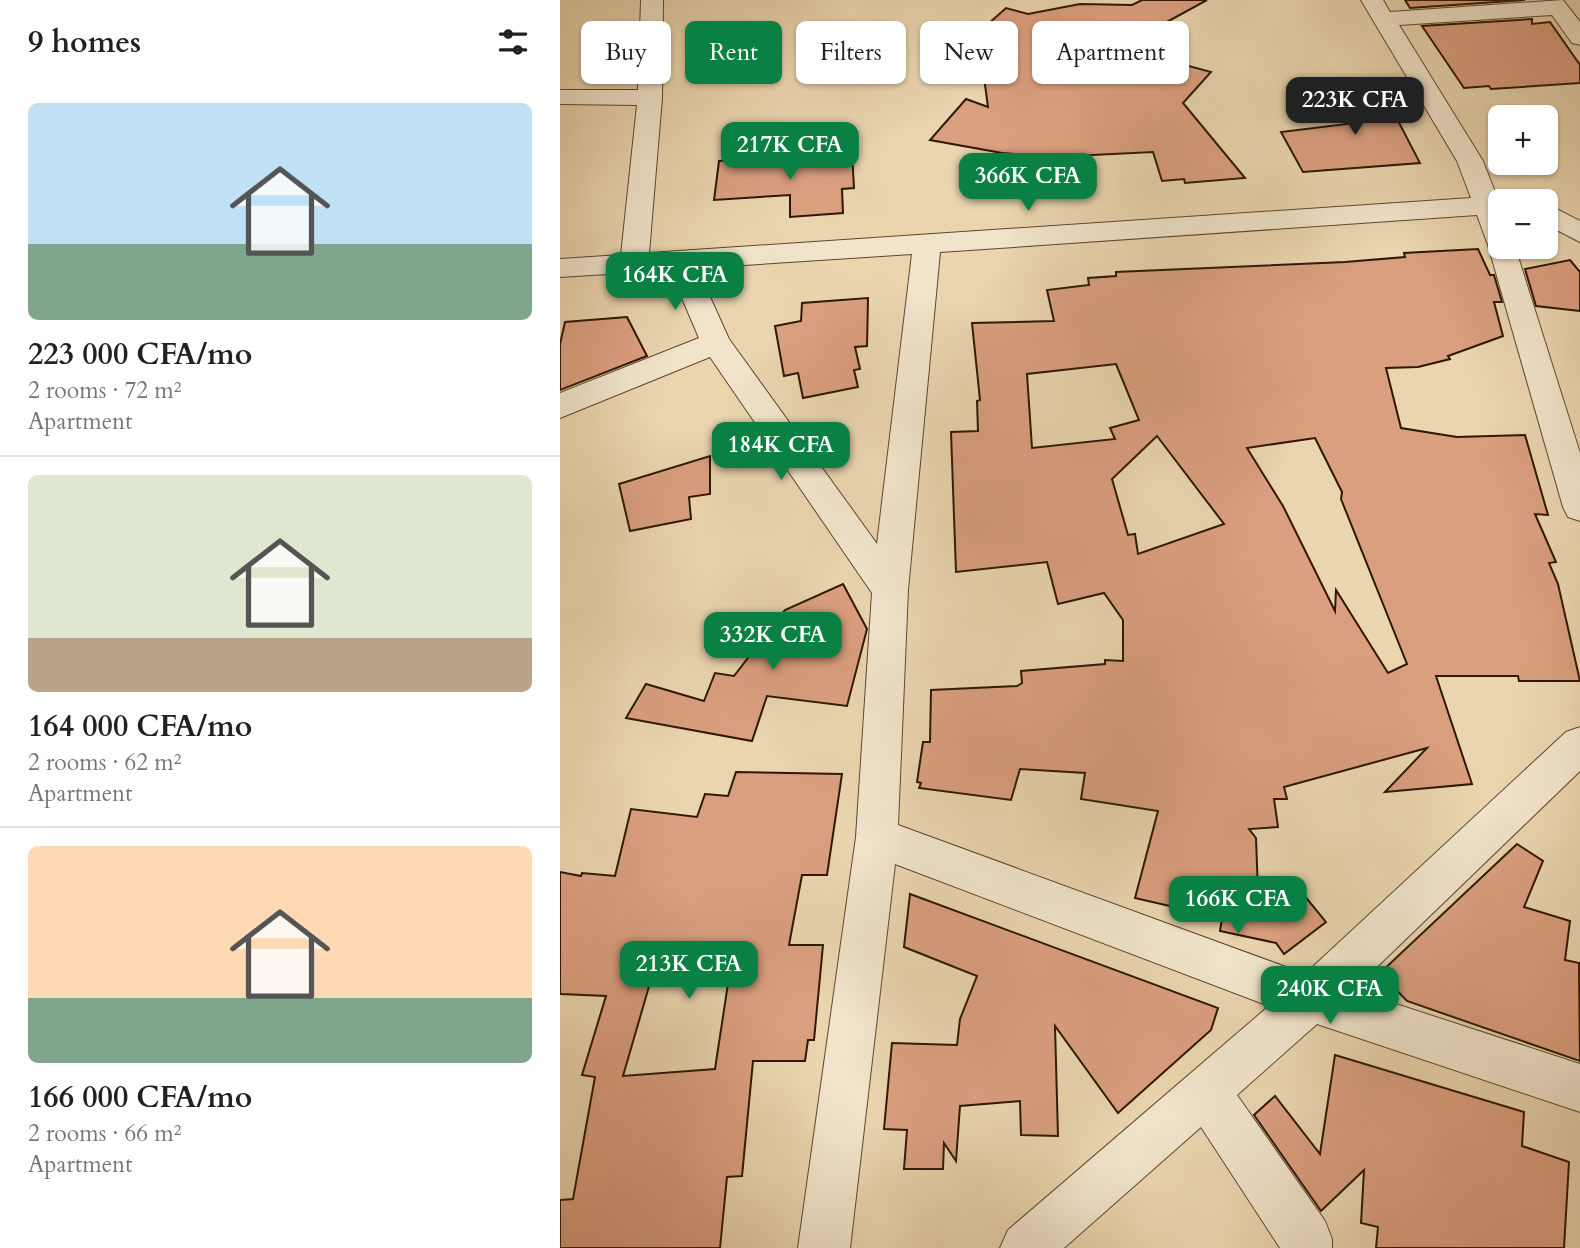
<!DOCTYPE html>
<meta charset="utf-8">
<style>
body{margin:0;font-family:Cardo,serif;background:#f6f6f6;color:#202124;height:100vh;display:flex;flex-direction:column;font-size:26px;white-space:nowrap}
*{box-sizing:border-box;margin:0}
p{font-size:23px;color:#757577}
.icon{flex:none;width:38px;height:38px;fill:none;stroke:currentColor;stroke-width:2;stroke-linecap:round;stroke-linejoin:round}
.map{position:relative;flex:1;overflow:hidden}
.panel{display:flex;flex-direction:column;background:#fff;width:560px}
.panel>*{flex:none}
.guide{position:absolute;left:21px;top:21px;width:665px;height:63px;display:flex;gap:14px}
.fabs{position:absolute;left:928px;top:105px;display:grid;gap:14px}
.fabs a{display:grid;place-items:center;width:70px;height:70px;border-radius:10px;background:#fff;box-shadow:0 2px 5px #0004;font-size:35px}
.price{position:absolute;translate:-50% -60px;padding:0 16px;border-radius:14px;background:#0b8043;color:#fff;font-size:23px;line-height:46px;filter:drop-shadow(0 2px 4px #0008)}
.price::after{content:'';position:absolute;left:50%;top:42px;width:21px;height:16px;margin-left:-10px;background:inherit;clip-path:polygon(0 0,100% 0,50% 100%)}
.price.selected{background:#222;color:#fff}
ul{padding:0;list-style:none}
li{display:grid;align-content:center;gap:14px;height:371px;padding:0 28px}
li+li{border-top:2px solid #e0e0e0}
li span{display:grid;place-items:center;height:217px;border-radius:10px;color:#555}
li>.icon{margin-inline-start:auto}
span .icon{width:126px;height:126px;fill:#fffc;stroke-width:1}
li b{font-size:30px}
h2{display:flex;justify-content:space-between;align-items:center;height:84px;padding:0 28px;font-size:30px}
.chip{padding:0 24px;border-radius:10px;background:#fff;box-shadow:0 2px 5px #0004;font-size:24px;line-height:63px}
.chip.selected{background:#0b8043;color:#fff}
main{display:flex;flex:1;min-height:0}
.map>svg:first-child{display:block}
</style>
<main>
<section class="panel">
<h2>9 homes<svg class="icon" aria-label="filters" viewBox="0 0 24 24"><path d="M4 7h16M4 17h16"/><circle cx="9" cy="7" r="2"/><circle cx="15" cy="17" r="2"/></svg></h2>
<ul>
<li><span style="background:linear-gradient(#bfe0f5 65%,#7fa58c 0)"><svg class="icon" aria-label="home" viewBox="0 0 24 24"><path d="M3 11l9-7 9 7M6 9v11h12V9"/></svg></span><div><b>223 000 CFA/mo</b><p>2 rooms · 72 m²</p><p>Apartment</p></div></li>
<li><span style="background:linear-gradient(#dfe7d0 75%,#b9a48a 0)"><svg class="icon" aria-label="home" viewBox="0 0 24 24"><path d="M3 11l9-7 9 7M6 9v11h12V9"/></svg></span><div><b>164 000 CFA/mo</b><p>2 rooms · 62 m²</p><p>Apartment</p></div></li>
<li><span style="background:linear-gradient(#ffd9b3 70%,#7fa58c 0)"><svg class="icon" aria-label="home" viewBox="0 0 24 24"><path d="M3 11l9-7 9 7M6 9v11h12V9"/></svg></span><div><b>166 000 CFA/mo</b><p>2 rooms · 66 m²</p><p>Apartment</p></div></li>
</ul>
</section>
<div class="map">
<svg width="1020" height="1248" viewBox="0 0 1020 1248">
<rect width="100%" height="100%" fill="#ead5af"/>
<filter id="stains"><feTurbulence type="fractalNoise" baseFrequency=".00286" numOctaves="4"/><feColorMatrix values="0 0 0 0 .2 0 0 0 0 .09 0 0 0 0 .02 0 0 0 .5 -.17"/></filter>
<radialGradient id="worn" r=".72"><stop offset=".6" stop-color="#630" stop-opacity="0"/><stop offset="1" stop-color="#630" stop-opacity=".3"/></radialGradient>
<g fill="#da9f7f" stroke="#2e1804" stroke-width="2" fill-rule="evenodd">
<polygon points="582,0 647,0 603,24 621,64 651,72 623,103 685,178 625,183 624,179 602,181 593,152 492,157 442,153 370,140 406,99 428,107 418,33 446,8 468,14 520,4 572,5"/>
<polygon points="845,0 965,0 850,8"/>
<polygon points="972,19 972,24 990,22 1020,65 1020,83 931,89 929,86 904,88 862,26"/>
<polygon points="810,86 820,86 860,163 743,172 721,132 795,123 779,89"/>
<polygon points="292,152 294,188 282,189 283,213 230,217 230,195 154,200 159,161 188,158 187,162"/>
<path d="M918 249 930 275H934L942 302H934L943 336 888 356 890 359 858 367 826 368 841 428 897 437 965 435 988 515 975 514 996 562 989 563 998 584 1020 681H959L958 676H876L912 784 825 792 867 748 724 787 727 799H714L718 827 689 829 696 838 699 919 739 889 766 922 724 954 716 943 660 931 662 918 575 898 598 811 521 799 525 773 460 769 451 800 359 788 361 783 357 782 363 742H370L371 690 457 686 462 683 461 671 545 664V660L563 661V620L544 593 498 604 487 562 396 572 391 432 418 431 417 401 420 400 412 323 494 321 487 290 529 285 528 278 556 276V272L785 262 845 257 844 253ZM556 364 579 420 550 428 555 439 472 448 467 374ZM597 436 664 524 578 554 575 534 568 535 552 479ZM755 438 782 492 781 499 847 664 828 673 776 590 775 611 723 506 687 448Z"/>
<polygon points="1010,260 1020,272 1020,311 976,306 965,269"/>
<polygon points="308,298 307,346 295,347 300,369 294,370 298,387 243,398 238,373 224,376 215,326 241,321 242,303"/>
<polygon points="67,317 87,356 0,390 0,344 5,322"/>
<polygon points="150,456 150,494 129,497 131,519 70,531 59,484"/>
<polygon points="283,584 307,629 287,706 207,696 192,741 66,718 86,684 144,701 155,673 174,676 225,610"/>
<path d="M176 772 282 774 267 875H242L229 945H263L254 1040H248L245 1061H193L182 1176 167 1177 160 1248H0V1200L13 1199 35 1077 22 1075 46 996 0 994V872L21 876 22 873 55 876 71 809 137 817 145 794 168 796ZM169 977 155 1069 63 1076 90 983Z"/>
<polygon points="957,844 983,861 964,907 1010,921 1005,960 1019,963 1020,1061 847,1001 820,973"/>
<polygon points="350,894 658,1008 651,1030 558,1113 495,1026 498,1136 461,1135 460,1101 400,1106 396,1161 384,1143 383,1169 344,1169 347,1130 324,1129 332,1043 397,1045 400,1019 417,976 344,947"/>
<polygon points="775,1055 964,1112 962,1146 1009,1162 1004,1248 816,1248 818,1227 801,1223 804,1170 761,1211 694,1115 715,1096 760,1154"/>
</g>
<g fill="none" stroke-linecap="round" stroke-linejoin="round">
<g stroke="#5d472f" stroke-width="2">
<g id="street">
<path d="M81 0H103L102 98 89 253 911 198 897 161 801 0H823L830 12 1003 0 1020 22V45L1012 43 992 15 839 25 923 161 937 197 951 201H940V247H955L1020 453V521L1008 517 1003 507 928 245 917 215 380 252 348 590 338 825 745 974 1006 732 1020 727V771L793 990 1020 1064V1112L757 1024 677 1095 765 1221 772 1239V1248H720L641 1127 504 1248H440L448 1230 709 1006 335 864 290 1248H238L296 837 312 593 150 357 0 418V393L139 338 110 270 0 277V259L61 255 77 105 0 104V90H78ZM352 254 317 544 169 339 137 268Z"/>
<polygon points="985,203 1020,221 1020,242 985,224"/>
</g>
</g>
<use href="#street" fill="#f1e4cb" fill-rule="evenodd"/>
</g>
<rect width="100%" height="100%" filter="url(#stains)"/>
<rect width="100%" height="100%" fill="url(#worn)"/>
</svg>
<div class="fabs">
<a>+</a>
<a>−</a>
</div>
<b class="price selected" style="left:795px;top:137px">223K CFA</b>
<b class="price" style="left:230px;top:182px">217K CFA</b>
<b class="price" style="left:468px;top:213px">366K CFA</b>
<b class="price" style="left:115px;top:312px">164K CFA</b>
<b class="price" style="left:221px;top:482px">184K CFA</b>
<b class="price" style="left:213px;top:672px">332K CFA</b>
<b class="price" style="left:678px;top:936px">166K CFA</b>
<b class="price" style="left:129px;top:1001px">213K CFA</b>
<b class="price" style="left:770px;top:1026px">240K CFA</b>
<div class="guide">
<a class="chip">Buy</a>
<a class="chip selected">Rent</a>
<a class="chip">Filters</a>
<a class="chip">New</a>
<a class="chip">Apartment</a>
</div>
</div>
</main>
